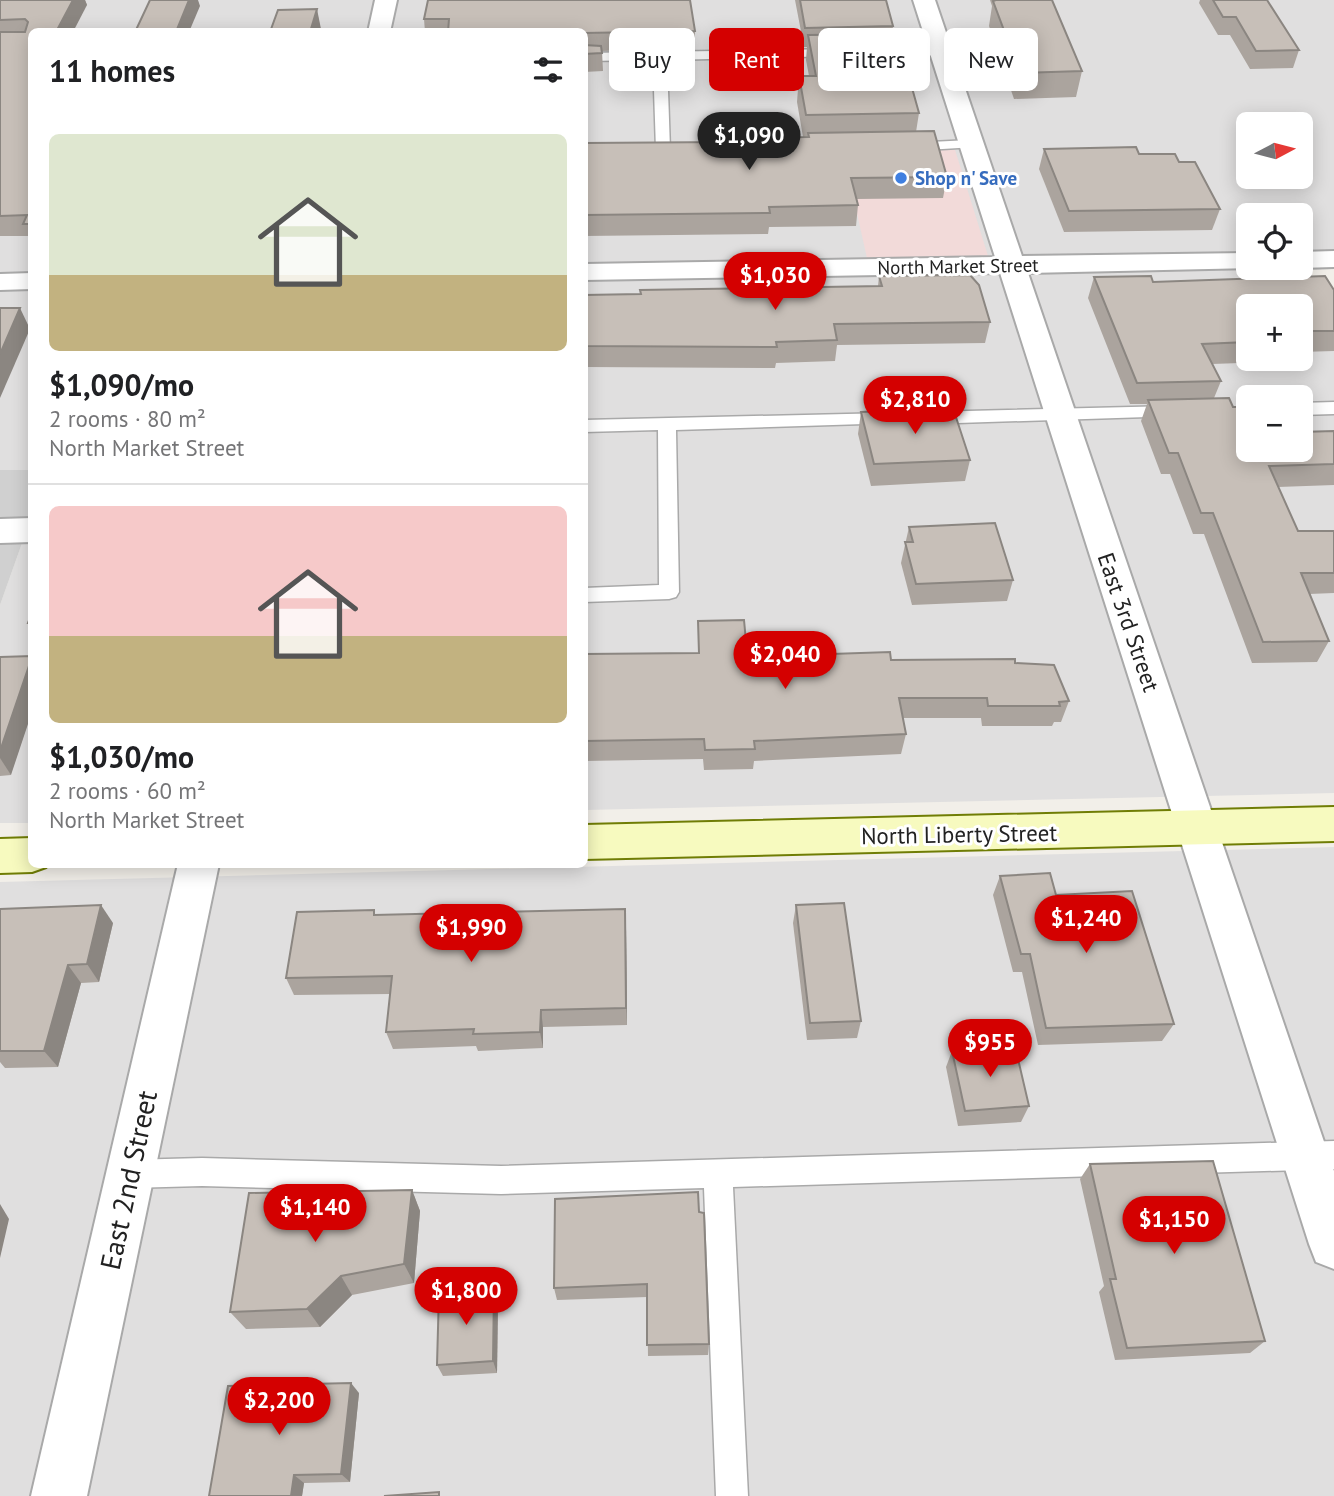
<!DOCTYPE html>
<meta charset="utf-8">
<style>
body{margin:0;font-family:"PT Sans",sans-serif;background:#f6f6f6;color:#202124;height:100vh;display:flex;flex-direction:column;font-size:26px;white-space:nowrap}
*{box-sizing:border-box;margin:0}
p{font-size:23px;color:#757577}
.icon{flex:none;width:38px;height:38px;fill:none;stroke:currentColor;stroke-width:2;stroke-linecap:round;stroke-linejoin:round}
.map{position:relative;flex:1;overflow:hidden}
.drawer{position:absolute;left:28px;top:28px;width:560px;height:840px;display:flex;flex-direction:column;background:#fff;border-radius:10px;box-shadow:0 4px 18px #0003}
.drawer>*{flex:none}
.banner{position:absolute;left:609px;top:28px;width:620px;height:63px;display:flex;gap:14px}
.needle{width:46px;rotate:83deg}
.fabs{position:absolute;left:1236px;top:112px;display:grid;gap:14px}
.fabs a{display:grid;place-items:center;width:77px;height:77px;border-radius:10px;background:#fff;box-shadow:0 4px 18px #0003;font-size:35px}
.price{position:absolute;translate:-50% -60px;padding:0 16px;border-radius:24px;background:#d40000;color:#fff;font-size:23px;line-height:46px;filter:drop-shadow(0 2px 4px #0008)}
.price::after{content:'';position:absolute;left:50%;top:42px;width:21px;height:16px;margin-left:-10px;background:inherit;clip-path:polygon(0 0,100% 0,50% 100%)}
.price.active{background:#222;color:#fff}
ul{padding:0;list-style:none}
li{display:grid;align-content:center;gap:14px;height:371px;padding:0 21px}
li+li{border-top:2px solid #e0e0e0}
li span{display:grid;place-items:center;height:217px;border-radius:10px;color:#555}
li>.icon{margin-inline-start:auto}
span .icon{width:126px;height:126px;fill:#fffc;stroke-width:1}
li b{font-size:30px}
h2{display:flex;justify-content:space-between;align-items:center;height:84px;padding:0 21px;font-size:30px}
.tag{padding:0 24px;border-radius:10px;background:#fff;box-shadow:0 4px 18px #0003;font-size:24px;line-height:63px}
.tag.active{background:#d40000;color:#fff}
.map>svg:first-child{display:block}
</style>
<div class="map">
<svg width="1334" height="1496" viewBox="0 0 1334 1496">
<rect width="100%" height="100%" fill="#f2efe9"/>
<g fill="#e0dfdf" fill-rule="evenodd">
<path d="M0 0H1334V269L1305 270 1334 323V793L585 810 584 32H32L31 470H0ZM1248 124H1300V177H1248ZM1248 215H1300V268H1248ZM1248 306H1300V359H1248ZM1248 397H1300V450H1248Z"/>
<polygon points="31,518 31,823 0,823 0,605"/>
<polygon points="1334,847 1334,1496 0,1496 0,882"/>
</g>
<polygon fill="#f2dad9" points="955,150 988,256 867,258 843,151"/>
<polygon fill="#d0d0d0" points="0,470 31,470 31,518 0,605"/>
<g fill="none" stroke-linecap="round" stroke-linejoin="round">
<g stroke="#a9a9a9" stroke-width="3">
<g id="lane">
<polygon points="940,48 947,52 945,55 871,57 864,53 871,49"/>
<polygon points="837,49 844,53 842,56 667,60 670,150 663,154 656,150 653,60 584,61 584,53"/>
<polygon points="970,140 977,144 975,147 910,151 903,147 910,143"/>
<polygon points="1334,402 1334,414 1300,415 1300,403"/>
<polygon points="1173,406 1182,412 1179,416 927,424 918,418 927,412"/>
<polygon points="889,413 896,415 898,419 896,423 676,430 679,592 676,597 669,599 584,602 584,588 659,585 658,430 584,432 584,420"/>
<polygon points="1334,1141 1334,1169 733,1187 748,1496 716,1496 704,1188 501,1194 202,1186 129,1188 119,1184 115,1174 119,1164 129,1160 202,1158 501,1166"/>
</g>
</g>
<g stroke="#a9a9a9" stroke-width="4">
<g id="street">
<polygon points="375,0 397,0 390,32 368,32"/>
<polygon points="913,0 935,0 1022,256 1248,253 1248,268 1254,268 1028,273 1334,1171 1334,1269 1316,1262 1309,1244 1000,273 584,280 584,264 995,257"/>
<polygon points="1334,251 1334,267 1300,268 1298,268 1300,268 1300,252"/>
<polygon points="32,273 32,289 0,290 0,274"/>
<polygon points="32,518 32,542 0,543 0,519"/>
<polygon points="178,864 219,864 87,1496 31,1496"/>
</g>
</g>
<g stroke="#707d05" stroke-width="4">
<g id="secondary">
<polygon points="1334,807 1334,841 584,859 584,825"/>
<polygon points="32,838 32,864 48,864 46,867 32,872 0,873 0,839"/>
</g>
</g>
<use href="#lane" fill="#fff" fill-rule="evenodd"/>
<use href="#street" fill="#fff" fill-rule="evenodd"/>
<use href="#secondary" fill="#f7fabf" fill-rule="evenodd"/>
</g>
<g fill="#aba49e">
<polygon points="0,0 85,0 87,5 32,32 32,244 28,236 0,236"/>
<polygon points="428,0 695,31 695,48 602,51 603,71 584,72 584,32 425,32 424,19"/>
<polygon points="795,0 886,0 893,26 892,34 919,113 916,132 947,177 943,198 857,199 858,205 856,226 769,227 768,234 584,236 584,143 726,142 803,137 797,102 799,76 809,76 806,60 807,47 804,47"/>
<polygon points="990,0 1052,0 1082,71 1076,97 1014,99 989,26 992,6"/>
<polygon points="1200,0 1267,0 1299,50 1293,68 1250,69 1230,35 1218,35 1199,3"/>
<polygon points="1044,149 1139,154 1179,162 1220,209 1212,230 1064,232 1039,169"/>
<polygon points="879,276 990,322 985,343 837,345 835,361 776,363 775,368 584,367 584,295 641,294 878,286"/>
<polygon points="1094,277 1153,282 1334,290 1334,351 1300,352 1300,306 1248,306 1248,359 1270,359 1268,362 1212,364 1221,381 1214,398 1248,450 1334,431 1334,485 1278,487 1298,531 1334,531 1334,593 1309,594 1329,641 1317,662 1252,663 1204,534 1193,534 1170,474 1161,474 1141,421 1147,404 1130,404 1088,298"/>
<polygon points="861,412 970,460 965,481 871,486 858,434"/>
<polygon points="909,527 1013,580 1007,601 912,605 901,563"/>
<polygon points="698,621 747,652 831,654 891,660 1015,663 1069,701 1061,722 1054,722 1052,726 982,726 981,718 903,718 906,734 901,754 754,761 753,769 704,770 703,759 584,761 584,654 698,653"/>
<polygon points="0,657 11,775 0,776"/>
<polygon points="1000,876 1056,895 1174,1024 1162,1041 1038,1045 1022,972 1013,972 993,895"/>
<polygon points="796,905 861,1021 857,1038 807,1040 793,923"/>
<polygon points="0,909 113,923 99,982 81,983 58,1067 5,1068 0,1062"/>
<polygon points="376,915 626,927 627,1025 543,1027 543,1048 478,1051 476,1046 393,1049 386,1032 390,994 294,995 286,978"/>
<polygon points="952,1051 1029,1106 1021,1122 958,1126 946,1067"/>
<polygon points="1090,1164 1265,1341 1250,1353 1115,1360 1099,1292 1104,1286 1080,1179"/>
<polygon points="412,1190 420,1211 414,1283 352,1295 320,1327 246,1329 230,1312"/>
<polygon points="699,1212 709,1344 708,1355 648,1356 647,1297 557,1300 554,1288"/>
<polygon points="494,1288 498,1301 497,1373 443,1376 437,1365"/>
<polygon points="359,1393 350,1482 304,1483 302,1496 209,1496"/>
</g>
<g fill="#8b8681">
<polygon points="73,0 85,0 87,5 73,32 56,32"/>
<polygon points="189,0 198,0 200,6 189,32 176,32"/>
<polygon points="317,9 321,29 320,32 310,32"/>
<polygon points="20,308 30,329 0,398 0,354"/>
<polygon points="32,657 32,712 11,775 0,758 0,751"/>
<polygon points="101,905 113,923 99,982 87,964"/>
<polygon points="625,909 626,927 627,1025 626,1008"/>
<polygon points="68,965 81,983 58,1067 44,1051"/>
<polygon points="541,1010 543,1027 543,1048 540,1032"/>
<polygon points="412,1190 420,1211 414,1283 404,1264"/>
<polygon points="0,1204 9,1219 0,1258"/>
<polygon points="341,1276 352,1295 320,1327 307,1309"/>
<polygon points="494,1288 498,1301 497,1373 493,1361"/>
<polygon points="351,1383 359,1393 350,1482 341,1474"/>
<polygon points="294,1475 304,1483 302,1496 291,1496"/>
</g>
<g fill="#c7bfb8" stroke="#8b8681" stroke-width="2">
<polygon points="0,0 73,0 56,32 32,32 32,224 23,224 27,215 0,216 0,32 25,32 28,22 25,19 0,20"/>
<polygon points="150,0 189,0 176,32 135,32"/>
<polygon points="428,0 690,0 695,31 584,33 584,32 448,32 449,19 424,19"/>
<polygon points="800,0 886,0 893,26 805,28"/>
<polygon points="996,0 1052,0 1082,71 1020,73 993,1"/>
<polygon points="1213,0 1267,0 1299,50 1256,51 1236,17 1223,17"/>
<polygon points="317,9 310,32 270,32 278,10"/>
<polygon points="897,34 919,113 806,115 799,76 816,76 808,35"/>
<polygon points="584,45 601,46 602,53 584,54"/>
<polygon points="934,131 947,177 851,178 858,205 769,207 770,213 584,215 584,143 726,142 726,138 809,137 808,133"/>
<polygon points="1136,147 1139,154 1175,154 1179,162 1195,162 1220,209 1069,211 1044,149"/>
<polygon points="970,275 979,285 990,322 834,324 837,340 776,342 777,347 584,346 584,295 641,294 640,290 882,286 879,276"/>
<polygon points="1151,276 1153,282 1325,276 1334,290 1334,331 1300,331 1300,306 1248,306 1248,342 1202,344 1221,381 1137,383 1094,277"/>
<polygon points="0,308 20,308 0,354"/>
<polygon points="1229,398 1233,407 1248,407 1248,450 1300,450 1300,432 1334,431 1334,464 1269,466 1298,531 1334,531 1334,573 1301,573 1329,641 1263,642 1213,513 1201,513 1178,453 1169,453 1148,400"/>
<polygon points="953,408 970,460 874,464 861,412"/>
<polygon points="995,523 1013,580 916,584 905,542 913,542 909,527"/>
<polygon points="32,612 32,623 28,623"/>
<polygon points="744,620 747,652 830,649 831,654 890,652 891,660 1015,659 1015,663 1054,665 1069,701 1059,702 1060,706 988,706 987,698 899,698 906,734 754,741 755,749 705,750 704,739 584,741 584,654 699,653 698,621"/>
<polygon points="32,656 32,657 0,751 0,657"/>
<polygon points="1050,873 1056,895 1132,891 1174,1024 1046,1028 1030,954 1021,954 1000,876"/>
<polygon points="844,903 861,1021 810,1023 796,905"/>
<polygon points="101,905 87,964 68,965 44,1051 0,1051 0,909"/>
<polygon points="625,909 626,1008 541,1010 540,1032 473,1034 474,1029 386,1032 392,976 286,978 297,912 374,910 374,915"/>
<polygon points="1015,1046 1029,1106 965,1111 952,1051"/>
<polygon points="1213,1161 1265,1341 1127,1348 1110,1279 1116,1279 1090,1164"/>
<polygon points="412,1190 404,1264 341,1276 307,1309 230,1312 249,1193"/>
<polygon points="698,1192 699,1212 704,1213 709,1344 647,1345 647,1284 554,1288 555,1199"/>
<polygon points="494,1288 493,1361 437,1365 439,1292"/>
<polygon points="351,1383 341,1474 294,1475 291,1496 209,1496 228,1386"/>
<polygon points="439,1492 439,1496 384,1496"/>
</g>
<circle fill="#3f7fe0" stroke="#fff" stroke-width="2.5" cx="901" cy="178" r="7"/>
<g text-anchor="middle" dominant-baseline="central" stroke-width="6" stroke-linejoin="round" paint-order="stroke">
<g font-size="19" font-weight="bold" fill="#366cbe" stroke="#fff" text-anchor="start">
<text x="915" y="178">Shop n' Save</text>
</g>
<g font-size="19" fill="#222" stroke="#fff">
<text transform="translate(958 266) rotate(-1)">North Market Street</text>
</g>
<g font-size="23" fill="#222" stroke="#fff">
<text transform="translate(1129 622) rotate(71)">East 3rd Street</text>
<text transform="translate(959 834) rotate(-1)">North Liberty Street</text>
</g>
<g font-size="28" fill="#222" stroke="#fff">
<text transform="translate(128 1180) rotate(-78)">East 2nd Street</text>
</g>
</g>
</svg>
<div class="fabs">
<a><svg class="needle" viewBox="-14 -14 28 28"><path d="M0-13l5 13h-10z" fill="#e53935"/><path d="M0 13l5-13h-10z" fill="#757577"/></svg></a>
<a><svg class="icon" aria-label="locate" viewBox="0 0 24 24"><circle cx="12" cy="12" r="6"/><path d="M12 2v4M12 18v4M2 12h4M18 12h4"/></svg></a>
<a>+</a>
<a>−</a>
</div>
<b class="price active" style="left:749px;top:172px">$1,090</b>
<b class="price" style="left:775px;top:312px">$1,030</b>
<b class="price" style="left:915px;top:436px">$2,810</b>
<b class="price" style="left:785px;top:691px">$2,040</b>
<b class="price" style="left:1086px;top:955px">$1,240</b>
<b class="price" style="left:471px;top:964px">$1,990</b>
<b class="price" style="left:990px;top:1079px">$955</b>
<b class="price" style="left:315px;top:1244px">$1,140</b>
<b class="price" style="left:1174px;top:1256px">$1,150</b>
<b class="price" style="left:466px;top:1327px">$1,800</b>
<b class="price" style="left:279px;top:1437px">$2,200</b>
<div class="banner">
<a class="tag">Buy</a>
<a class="tag active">Rent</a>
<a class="tag">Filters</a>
<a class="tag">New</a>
</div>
<section class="drawer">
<h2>11 homes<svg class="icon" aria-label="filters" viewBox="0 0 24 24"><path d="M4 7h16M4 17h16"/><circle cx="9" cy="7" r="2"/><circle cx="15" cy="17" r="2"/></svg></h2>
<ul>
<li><span style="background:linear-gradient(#dfe7d0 65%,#c2b280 0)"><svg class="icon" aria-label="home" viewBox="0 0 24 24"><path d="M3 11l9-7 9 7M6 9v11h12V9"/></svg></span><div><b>$1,090/mo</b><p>2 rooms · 80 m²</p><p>North Market Street</p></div></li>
<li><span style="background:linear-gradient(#f6c9c9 60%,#c2b280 0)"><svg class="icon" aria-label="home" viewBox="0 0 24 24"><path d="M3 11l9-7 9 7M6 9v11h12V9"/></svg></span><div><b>$1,030/mo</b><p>2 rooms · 60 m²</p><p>North Market Street</p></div></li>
</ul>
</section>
</div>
